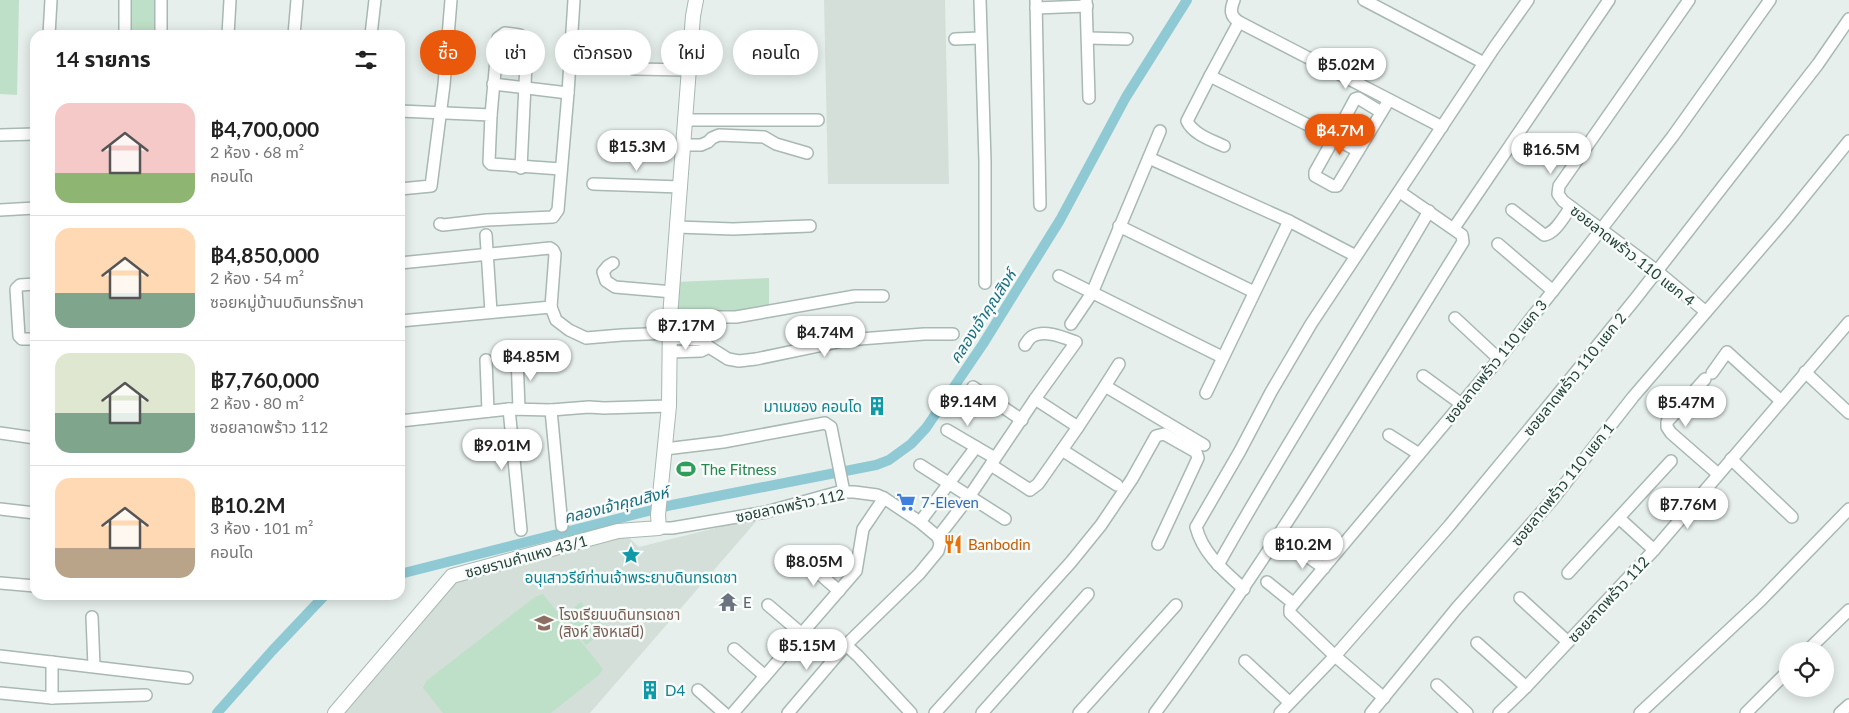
<!DOCTYPE html>
<html lang="th">
<meta charset="utf-8">
<style>
body{margin:0;font-family:Lato,"Noto Sans Thai",sans-serif;background:#f2f2f2;color:#222;height:100vh;display:flex;flex-direction:column;font-size:19px;white-space:nowrap}
*{box-sizing:border-box;margin:0}
p{font-size:16px;color:#767676}
.icon{flex:none;width:28px;height:28px;fill:none;stroke:currentColor;stroke-width:2;stroke-linecap:round;stroke-linejoin:round}
.map{position:relative;flex:1;overflow:hidden}
.sheet{position:absolute;left:30px;top:30px;width:375px;height:570px;display:flex;flex-direction:column;background:#fff;border-radius:15px;box-shadow:0 2px 12px #0003}
.sheet>*{flex:none}
.top-card{position:absolute;left:420px;top:30px;width:475px;height:45px;display:flex;gap:10px}
.tools{position:absolute;left:1779px;top:642px;display:grid;gap:10px}
.tools a{display:grid;place-items:center;width:55px;height:55px;border-radius:50%;background:#fff;box-shadow:0 2px 12px #0003;font-size:25px}
.price{position:absolute;translate:-50% -42px;padding:0 11px;border-radius:18px;background:#fff;color:#222;font-size:16px;line-height:32px;filter:drop-shadow(0 1px 2px #0008)}
.price::after{content:'';position:absolute;left:50%;top:30px;width:15px;height:11px;margin-left:-8px;background:inherit;clip-path:polygon(0 0,100% 0,50% 100%)}
.price.selected{background:#ea580c;color:#fff}
ul{padding:0;list-style:none}
li{display:flex;align-items:center;gap:15px;height:125px;padding:0 25px}
li+li{border-top:1px solid #e0e0e0}
li span{display:grid;place-items:center;flex:none;width:140px;height:100px;border-radius:15px;color:#555}
li>.icon{margin-inline-start:auto}
span .icon{width:60px;height:60px;fill:#fffc;stroke-width:1}
li b{font-size:21px}
h2{display:flex;justify-content:space-between;align-items:center;height:60px;padding:0 25px;font-size:21px}
.pill{padding:0 18px;border-radius:22px;background:#fff;box-shadow:0 2px 12px #0003;font-size:18px;line-height:45px}
.pill.selected{background:#ea580c;color:#fff}
.map>svg:first-child{display:block}
</style>
<div class="map">
<svg width="1849" height="713" viewBox="0 0 1849 713">
<rect width="100%" height="100%" fill="#e6efeb"/>
<g fill="#d4dfda">
<polygon points="824,0 945,0 949,184 828,184"/>
<polygon points="760,517 590,713 342,713 453,582 626,535 639,547"/>
</g>
<g fill="#bfe0c8">
<polygon points="0,0 19,0 17,95 0,94"/>
<polygon points="129,0 158,0 158,35 128,35"/>
<polygon points="769,278 769,314 671,317 675,282"/>
<polygon points="543,594 603,669 599,675 551,713 443,713 423,688 426,681 535,597"/>
<polygon points="581,602 604,631 586,645 563,616"/>
</g>
<g fill="none" stroke-linecap="round" stroke-linejoin="round">
<g stroke="#8ec9d4" stroke-width="10">
<polyline points="400,574 672,505 876,465 889,460 911,444 926,428 983,344 1060,220 1126,97 1187,0"/>
<polyline points="217,713 272,651 325,595"/>
</g>
<g stroke="#a8b8b2" stroke-width="14">
<g id="minor">
<polyline points="980,0 985,161 985,283"/>
<polyline points="1036,0 1040,205"/>
<polyline points="1086,0 1089,98"/>
<path d="M1234 0C1230 10 1230 16 1239 22L1442 127"/>
<polyline points="1364,0 1484,63"/>
<polyline points="1689,0 1559,186 1558,194 1563,201 1657,271 1706,312"/>
<polyline points="1036,8 1087,6"/>
<polyline points="49,35 51,0"/>
<polyline points="125,35 125,0"/>
<polyline points="161,35 161,0"/>
<polyline points="228,35 230,0"/>
<polyline points="294,35 297,0"/>
<polyline points="371,35 375,0"/>
<polyline points="1088,38 1127,39"/>
<polyline points="955,39 980,38"/>
<polyline points="633,69 689,70"/>
<polyline points="1210,76 1239,22"/>
<polyline points="493,84 568,93"/>
<polyline points="400,111 491,115 489,162 491,164 561,169"/>
<path d="M491 115 498 38 505 33C514 34 524 33 527 43L521 168"/>
<polyline points="685,120 818,120"/>
<polyline points="0,135 35,134"/>
<polyline points="684,145 701,145 708,142 712,138 719,135 764,137 776,144 807,153"/>
<path d="M1224 146C1211 140 1193 134 1187 121L1210 76 1334 138 1315 172V176L1333 186H1337L1389 100"/>
<polyline points="1358,151 1334,138 1355,99 1358,98 1381,112"/>
<polyline points="1149,158 1289,221 1356,256"/>
<polyline points="593,184 681,187"/>
<polyline points="400,189 431,186 444,85 451,0"/>
<polyline points="0,210 35,208"/>
<path d="M1512 210 1544 235C1556 233 1564 216 1571 207"/>
<polyline points="440,224 443,225 487,220 553,217 558,210 568,93 574,0"/>
<polyline points="1119,226 1254,292"/>
<polyline points="677,227 733,229 810,226"/>
<polyline points="1454,228 1609,0"/>
<polyline points="486,235 491,312"/>
<polyline points="1498,244 1553,291"/>
<polyline points="400,263 550,248 553,250 555,254 551,307"/>
<polyline points="613,263 608,266 603,272 606,281 615,287 673,292"/>
<polyline points="1059,276 1222,357"/>
<polyline points="35,284 20,285 16,289 19,336 22,339 35,339"/>
<polyline points="670,317 736,317 855,296 883,296"/>
<polyline points="1455,318 1499,359"/>
<polyline points="400,321 551,307 556,320 569,330 586,338 622,335 670,333"/>
<polyline points="1071,324 1092,293 1160,131"/>
<polyline points="670,338 702,340 709,347 728,359 739,361 756,359 847,340 924,334 953,334"/>
<path d="M1025 345C1027 342 1029 338 1033 336 1045 329 1065 338 1076 342L1035 399"/>
<polyline points="670,352 701,351 709,347"/>
<polyline points="517,356 519,409"/>
<polyline points="486,360 488,411"/>
<polyline points="1805,372 1849,413"/>
<polyline points="1712,373 1727,352 1781,401"/>
<polyline points="1423,376 1460,403"/>
<polyline points="1705,379 1667,422 1667,427 1671,433 1718,474"/>
<polyline points="1105,386 1119,364"/>
<polyline points="973,387 1022,420"/>
<polyline points="1206,393 1289,221"/>
<polyline points="509,409 521,530"/>
<polyline points="551,410 562,526"/>
<polyline points="400,421 509,409 551,410 589,407 604,408 669,406"/>
<polyline points="947,430 976,447"/>
<polyline points="0,433 35,438"/>
<polyline points="1389,435 1419,454"/>
<polyline points="665,449 723,442 825,423 831,427 844,492"/>
<polyline points="1062,450 1117,485"/>
<polyline points="1731,459 1792,517"/>
<polyline points="920,465 1005,519"/>
<polyline points="991,465 1030,490 1038,484 1078,427"/>
<polyline points="0,509 35,513"/>
<polyline points="1619,518 1654,550"/>
<polyline points="920,522 976,447 995,458"/>
<polyline points="659,528 672,528 766,512 839,492 854,492 877,495 884,498 920,522 938,537 940,544 938,551 919,574 846,645 788,713"/>
<polyline points="938,537 969,497 1035,399 1078,427 1105,386 1204,445"/>
<polyline points="1298,550 1324,568"/>
<polyline points="806,562 839,591"/>
<path d="M1218 565C1285 445 1360 330 1429 211"/>
<polyline points="1568,573 1671,461"/>
<polyline points="1267,582 1293,603"/>
<polyline points="0,583 35,586"/>
<path d="M1244 589C1224 571 1203 554 1196 527L1240 451 1271 392 1311 324 1494 48 1528 0"/>
<polyline points="1520,598 1568,642"/>
<polyline points="768,605 802,634"/>
<polyline points="92,617 94,666"/>
<polyline points="1477,643 1526,687"/>
<polyline points="846,645 858,656 911,713"/>
<polyline points="734,649 765,676"/>
<polyline points="1807,651 1849,610"/>
<polyline points="0,656 187,678"/>
<polyline points="1245,661 1289,702"/>
<polyline points="52,662 52,698"/>
<polyline points="1437,685 1467,713"/>
<polyline points="698,690 724,713"/>
<polyline points="0,693 52,698 146,695"/>
<polyline points="1384,698 1335,656 1290,613 1290,608 1499,359 1586,249 1673,136 1770,0"/>
<polyline points="733,713 856,571 863,529 884,498"/>
<polyline points="935,713 1071,562 1101,525 1132,479 1156,436 1164,434 1196,452 1198,458 1158,544"/>
<polyline points="982,713 1088,594"/>
<polyline points="1079,713 1176,605"/>
<path d="M1155 713C1267 562 1364 401 1463 242L1462 235 1400 192"/>
<polyline points="1280,713 1335,656 1449,526 1554,399 1636,298 1818,64 1849,19"/>
<polyline points="1371,713 1456,609 1553,499 1633,397 1785,220 1849,141"/>
<polyline points="1499,713 1526,687 1654,550 1849,322"/>
<polyline points="1640,713 1760,601 1849,509"/>
<polyline points="1746,713 1788,671"/>
<polyline points="1840,713 1849,705"/>
</g>
</g>
<g stroke="#a8b8b2" stroke-width="16">
<polyline id="tertiary" points="335,713 452,576 618,531 659,528 658,515 669,406 670,317 693,16 696,0"/>
</g>
<use href="#minor" stroke="#fff" stroke-width="11"/>
<use href="#tertiary" stroke="#fff" stroke-width="14"/>
</g>
<defs>
<g id="building-bare" transform="scale(1.5)"><path d="M-4-6H4V6H1V3H-1V6H-4ZM-2.5-4.3h1.7v1.8h-1.7ZM.8-4.3h1.7v1.8H.8ZM-2.5-1h1.7V.8h-1.7ZM.8-1h1.7V.8H.8Z" fill="#0f9aa8" stroke="#f7fbf9" stroke-width="2.5" paint-order="stroke"/></g>
<g id="stadium-bare" transform="scale(1.5)"><path d="M0-5a6.5 5 0 1 0 0 10a6.5 5 0 1 0 0-10ZM-3.5-1.8h7v3.6h-7Z" fill="#2e9e5b" stroke="#f7fbf9" stroke-width="2.5" paint-order="stroke"/></g>
<g id="supermarket-bare" transform="scale(1.5)"><path d="M-6-5.5h2.5l.6 2H6L4.5 2H-2.5L-4.4-4H-6ZM-1.5 3.2a1.3 1.3 0 1 0 .1 0ZM3 3.2a1.3 1.3 0 1 0 .1 0Z" fill="#3f7fe0" stroke="#f7fbf9" stroke-width="2.5" paint-order="stroke"/></g>
<g id="restaurant-bare" transform="scale(1.5)"><path d="M-5-6h1v4h1v-4h1v4h1v-4h1v5L-1.5 .5V6h-2V.5L-5-1ZM5-6V6H3V1.5H1.5Q1.5-4 5-6Z" fill="#e8710a" stroke="#f7fbf9" stroke-width="2.5" paint-order="stroke"/></g>
<g id="sight-bare" transform="scale(1.5)"><path d="M0-6L1.8-2.2L6-1.7L2.9 1.2L3.7 5.4L0 3.3L-3.7 5.4L-2.9 1.2L-6-1.7L-1.8-2.2Z" fill="#0f9aa8" stroke="#f7fbf9" stroke-width="2.5" paint-order="stroke"/></g>
<g id="temple-bare" transform="scale(1.5)"><path d="M0-6L5-2H3V0L6.5 2.5H4V6H1.5V3h-3V6H-4V2.5H-6.5L-3 0V-2H-5Z" fill="#6b7280" stroke="#f7fbf9" stroke-width="2.5" paint-order="stroke"/></g>
<g id="school-bare" transform="scale(1.5)"><path d="M0-5L7-2L0 1L-7-2ZM-4 1L0 2.5L4 1V4Q0 6-4 4Z" fill="#8d6e63" stroke="#f7fbf9" stroke-width="2.5" paint-order="stroke"/></g>
</defs>
<g fill-rule="evenodd">
<use href="#building-bare" x="877" y="406"/>
<use href="#stadium-bare" x="686" y="469"/>
<use href="#supermarket-bare" x="906" y="502"/>
<use href="#restaurant-bare" x="953" y="544"/>
<use href="#sight-bare" x="631" y="555"/>
<use href="#temple-bare" x="728" y="602"/>
<use href="#school-bare" x="544" y="623"/>
<use href="#building-bare" x="650" y="690"/>
</g>
<g text-anchor="middle" dominant-baseline="central" stroke-width="5" stroke-linejoin="round" paint-order="stroke">
<g font-size="15" fill="#24423a" stroke="#f7fbf9">
<text transform="translate(1633 255) rotate(38)">ซอยลาดพร้าว 110 แยก 4</text>
<text transform="translate(1495 361) rotate(-51)">ซอยลาดพร้าว 110 แยก 3</text>
<text transform="translate(1574 374) rotate(-51)">ซอยลาดพร้าว 110 แยก 2</text>
<text transform="translate(1562 484) rotate(-51)">ซอยลาดพร้าว 110 แยก 1</text>
<text transform="translate(790 505) rotate(-12)">ซอยลาดพร้าว 112</text>
<text transform="translate(526 556) rotate(-15)">ซอยรามคำแหง 43/1</text>
<text transform="translate(1608 599) rotate(-47)">ซอยลาดพร้าว 112</text>
</g>
<g font-size="15" fill="#0d838f" stroke="#f7fbf9" text-anchor="end">
<text x="862" y="406">มาเมซอง คอนโด</text>
<text x="631" y="577" text-anchor="middle">อนุเสาวรีย์ท่านเจ้าพระยาบดินทรเดชา</text>
<text x="665" y="690" text-anchor="start">D4</text>
</g>
<g font-size="15" fill="#27864d" stroke="#f7fbf9" text-anchor="start">
<text x="701" y="469">The Fitness</text>
</g>
<g font-size="15" fill="#366cbe" stroke="#f7fbf9" text-anchor="start">
<text x="921" y="502">7-Eleven</text>
</g>
<g font-size="15" fill="#c56008" stroke="#f7fbf9" text-anchor="start">
<text x="968" y="544">Banbodin</text>
</g>
<g font-size="15" fill="#5b616d" stroke="#f7fbf9" text-anchor="start">
<text x="743" y="602">E</text>
</g>
<g font-size="15" fill="#785e54" stroke="#f7fbf9" text-anchor="start">
<text x="559" y="614">โรงเรียนบดินทรเดชา<tspan x="559" dy="17">(สิงห์ สิงหเสนี)</tspan></text>
</g>
<g font-size="16" font-style="italic" fill="#1c6f80" stroke="#f7fbf9">
<text transform="translate(982 316) rotate(-57)">คลองเจ้าคุณสิงห์</text>
<text transform="translate(616 504) rotate(-14)">คลองเจ้าคุณสิงห์</text>
</g>
</g>
</svg>
<div class="tools">
<a><svg class="icon" aria-label="locate" viewBox="0 0 24 24"><circle cx="12" cy="12" r="6"/><path d="M12 2v4M12 18v4M2 12h4M18 12h4"/></svg></a>
</div>
<b class="price" style="left:1346px;top:90px">฿5.02M</b>
<b class="price selected" style="left:1340px;top:156px">฿4.7M</b>
<b class="price" style="left:637px;top:172px">฿15.3M</b>
<b class="price" style="left:1551px;top:175px">฿16.5M</b>
<b class="price" style="left:686px;top:351px">฿7.17M</b>
<b class="price" style="left:825px;top:358px">฿4.74M</b>
<b class="price" style="left:531px;top:382px">฿4.85M</b>
<b class="price" style="left:968px;top:427px">฿9.14M</b>
<b class="price" style="left:1686px;top:428px">฿5.47M</b>
<b class="price" style="left:502px;top:471px">฿9.01M</b>
<b class="price" style="left:1688px;top:530px">฿7.76M</b>
<b class="price" style="left:1303px;top:570px">฿10.2M</b>
<b class="price" style="left:814px;top:587px">฿8.05M</b>
<b class="price" style="left:807px;top:671px">฿5.15M</b>
<div class="top-card">
<a class="pill selected">ซื้อ</a>
<a class="pill">เช่า</a>
<a class="pill">ตัวกรอง</a>
<a class="pill">ใหม่</a>
<a class="pill">คอนโด</a>
</div>
<section class="sheet">
<h2>14 รายการ<svg class="icon" aria-label="filters" viewBox="0 0 24 24"><path d="M4 7h16M4 17h16"/><circle cx="9" cy="7" r="2"/><circle cx="15" cy="17" r="2"/></svg></h2>
<ul>
<li><span style="background:linear-gradient(#f6c9c9 70%,#8fb573 0)"><svg class="icon" aria-label="home" viewBox="0 0 24 24"><path d="M3 11l9-7 9 7M6 9v11h12V9"/></svg></span><div><b>฿4,700,000</b><p>2 ห้อง · 68 m²</p><p>คอนโด</p></div></li>
<li><span style="background:linear-gradient(#ffd9b3 65%,#7fa58c 0)"><svg class="icon" aria-label="home" viewBox="0 0 24 24"><path d="M3 11l9-7 9 7M6 9v11h12V9"/></svg></span><div><b>฿4,850,000</b><p>2 ห้อง · 54 m²</p><p>ซอยหมู่บ้านบดินทรรักษา</p></div></li>
<li><span style="background:linear-gradient(#dfe7d0 60%,#7fa58c 0)"><svg class="icon" aria-label="home" viewBox="0 0 24 24"><path d="M3 11l9-7 9 7M6 9v11h12V9"/></svg></span><div><b>฿7,760,000</b><p>2 ห้อง · 80 m²</p><p>ซอยลาดพร้าว 112</p></div></li>
<li><span style="background:linear-gradient(#ffd9b3 70%,#b9a48a 0)"><svg class="icon" aria-label="home" viewBox="0 0 24 24"><path d="M3 11l9-7 9 7M6 9v11h12V9"/></svg></span><div><b>฿10.2M</b><p>3 ห้อง · 101 m²</p><p>คอนโด</p></div></li>
</ul>
</section>
</div>
